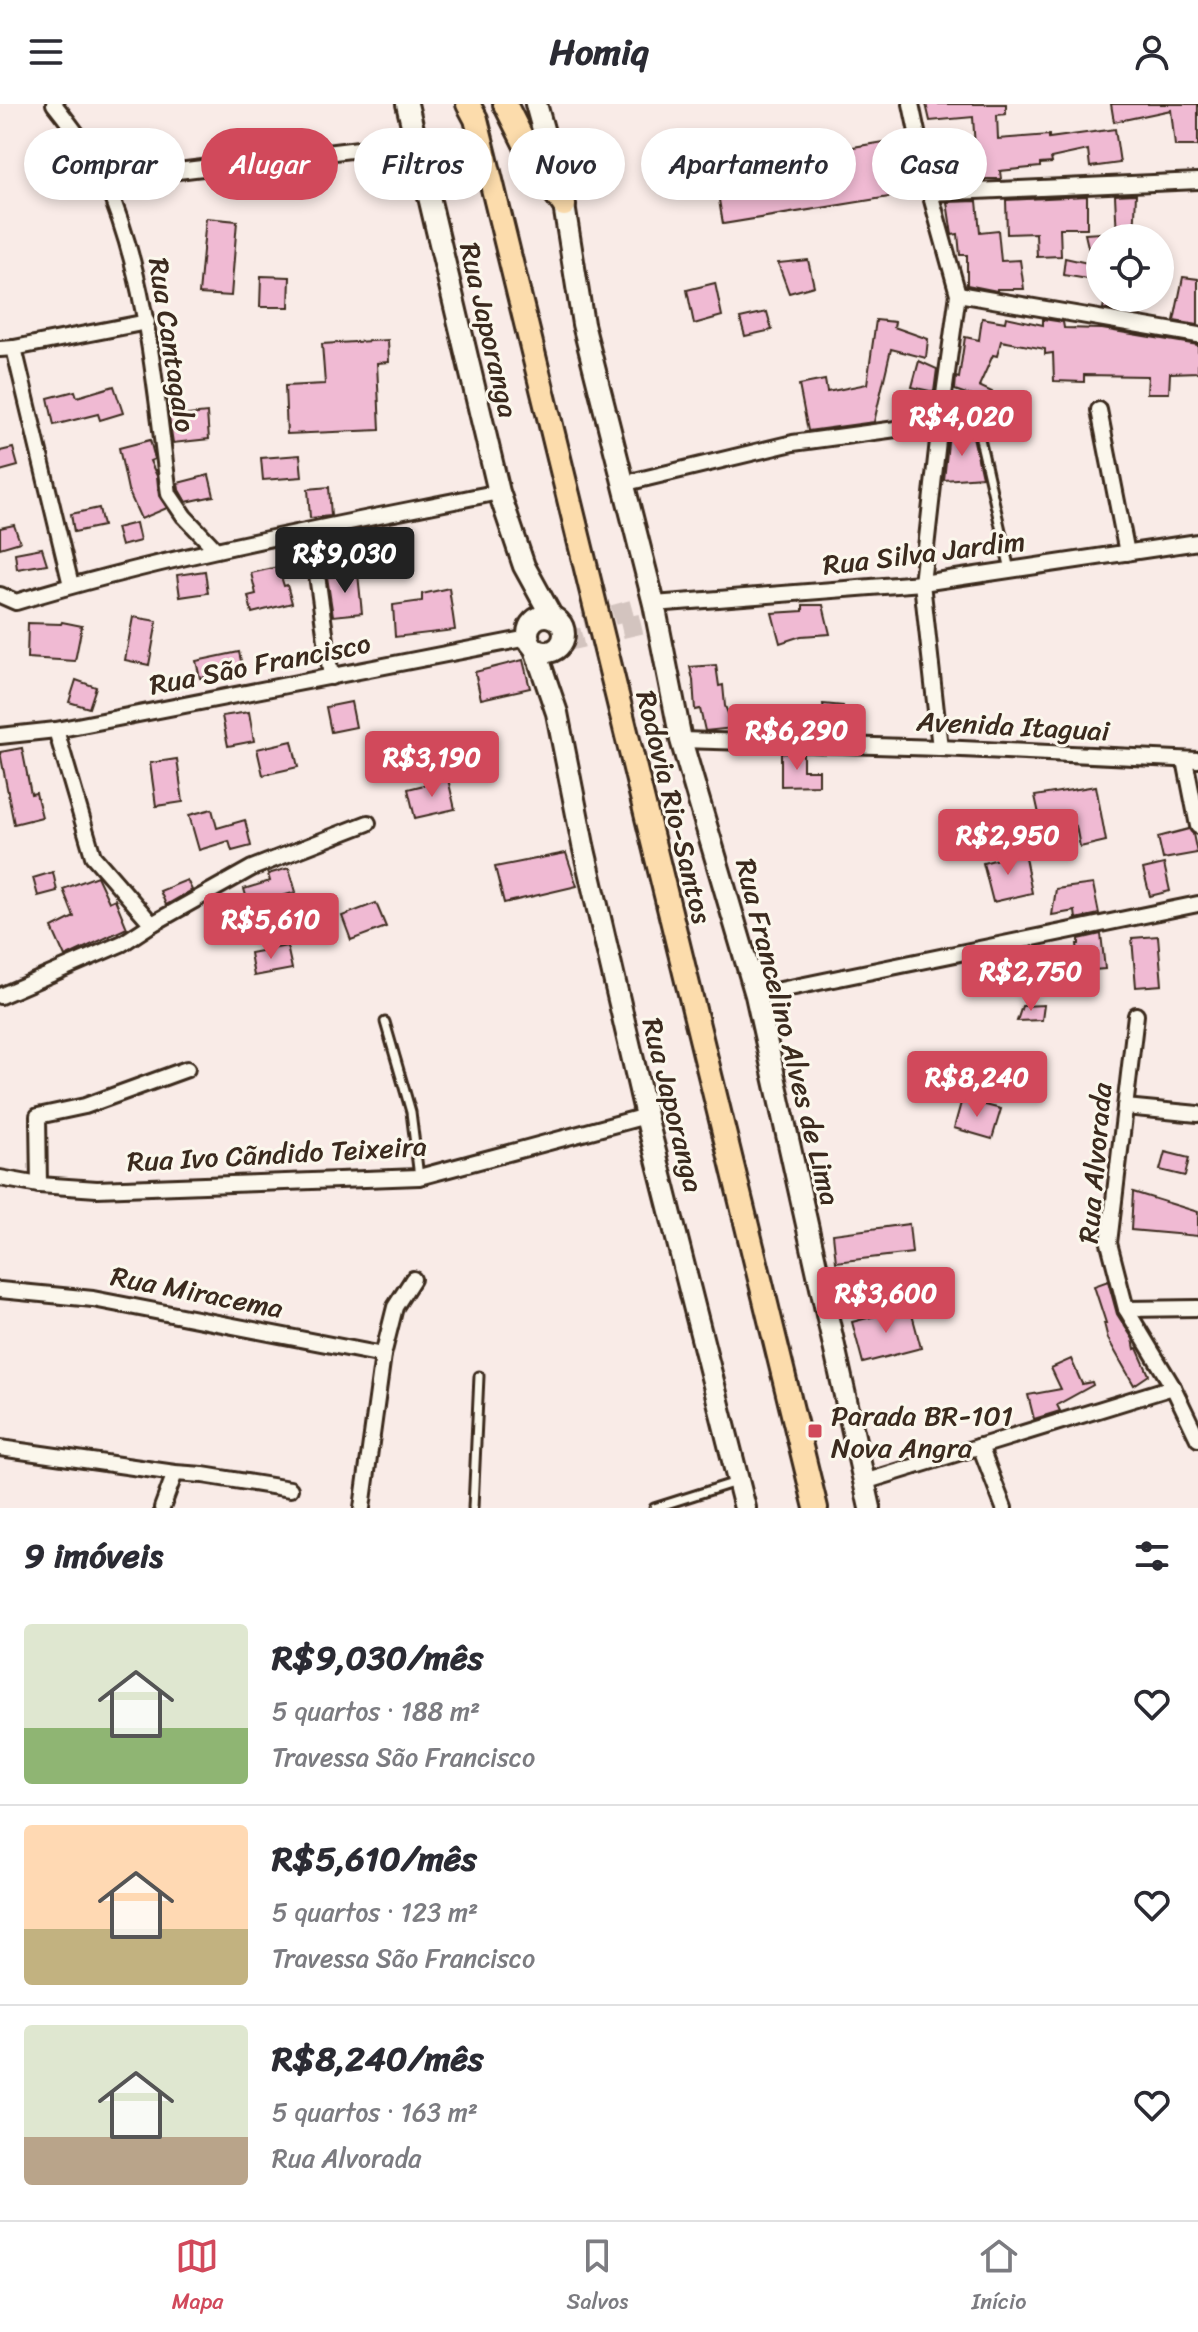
<!DOCTYPE html>
<html lang="pt">
<meta charset="utf-8">
<style>
body{margin:0;font-family:Sriracha,sans-serif;background:#f7f7f7;color:#2b2b33;height:100vh;display:flex;flex-direction:column;font-size:30px;white-space:nowrap}
*{box-sizing:border-box;margin:0}
p{font-size:26px;color:#7c7c81}
.icon{flex:none;width:44px;height:44px;fill:none;stroke:currentColor;stroke-width:2;stroke-linecap:round;stroke-linejoin:round}
.map{position:relative;height:1404px;overflow:hidden}
.sheet{display:flex;flex-direction:column;background:#fff;flex:1}
.sheet>*{flex:none}
.hud{position:absolute;left:24px;top:24px;width:1150px;height:72px;display:flex;gap:16px}
.tools{position:absolute;left:1086px;top:120px;display:grid;gap:16px}
.tools a{display:grid;place-items:center;width:88px;height:88px;border-radius:50%;background:#fff;box-shadow:0 4px 12px #0003;font-size:40px}
.price{position:absolute;translate:-50% -68px;padding:0 18px;border-radius:8px;background:#d1495b;color:#fff;font-size:26px;line-height:52px;filter:drop-shadow(0 2px 4px #0008)}
.price::after{content:'';position:absolute;left:50%;top:48px;width:24px;height:18px;margin-left:-12px;background:inherit;clip-path:polygon(0 0,100% 0,50% 100%)}
.price.current{background:#222;color:#fff}
ul{padding:0;list-style:none}
li{display:flex;align-items:center;gap:24px;height:200px;padding:0 24px}
li+li{border-top:2px solid #e1e1e2}
li span{display:grid;place-items:center;flex:none;width:224px;height:160px;border-radius:8px;color:#555}
li>.icon{margin-inline-start:auto}
span .icon{width:96px;height:96px;fill:#fffc;stroke-width:1}
li b{font-size:34px}
h2{display:flex;justify-content:space-between;align-items:center;height:96px;padding:0 24px;font-size:34px}
.pill{padding:0 28px;border-radius:36px;background:#fff;box-shadow:0 4px 12px #0003;font-size:28px;line-height:72px}
.pill.current{background:#d1495b;color:#fff}
header{display:flex;justify-content:space-between;align-items:center;height:104px;padding:0 24px;background:#fff;font-size:36px;font-weight:700}
.tab-bar{display:flex;justify-content:space-around;align-items:center;height:112px;border-top:2px solid #e1e1e2;background:#fff;font-size:22px;color:#7c7c81}
.tab-bar a{display:grid;justify-items:center;gap:4px}
.tab-bar .current{color:#d1495b}
.map>svg:first-child{display:block}
</style>
<header><svg class="icon" aria-label="menu" viewBox="0 0 24 24"><path d="M4 6h16M4 12h16M4 18h16"/></svg>Homiq<svg class="icon" aria-label="person" viewBox="0 0 24 24"><circle cx="12" cy="8" r="4"/><path d="M4 21q1-7 8-7t8 7"/></svg></header>
<div class="map">
<svg width="1198" height="1404" viewBox="0 0 1198 1404">
<rect width="100%" height="100%" fill="#f9ebe7"/>
<filter id="ink" filterUnits="userSpaceOnUse"><feTurbulence type="fractalNoise" baseFrequency=".0125" numOctaves="2"/><feDisplacementMap in="SourceGraphic" scale="16" xChannelSelector="R" yChannelSelector="G"/><feConvolveMatrix kernelMatrix="1 2 1 2 8 2 1 2 1" color-interpolation-filters="sRGB"/></filter>
<g filter="url(#ink)">
<g fill="#f0bad3" stroke="#3b2a1e" stroke-width="2">
<polygon points="926,0 1006,0 1006,10 997,11 998,35 1049,31 1049,34 1115,25 1120,59 1090,63 1088,46 1051,54 1052,59 1040,60 1040,63 1000,67 1001,75 977,75 973,13 930,17"/>
<polygon points="1111,0 1198,0 1198,42 1175,42 1171,6 1114,18"/>
<polygon points="908,34 920,88 723,120 714,66"/>
<polygon points="1136,90 1134,134 1117,134 1115,91"/>
<polygon points="1087,92 1087,124 1060,124 1061,152 1037,153 1036,129 1007,130 1006,96"/>
<polygon points="977,97 980,128 998,126 1001,157 1020,156 1024,185 997,185 997,187 967,181 967,151 960,151 958,130 952,131 947,98"/>
<polygon points="206,114 237,117 231,192 199,190"/>
<polygon points="1100,129 1100,177 1063,171 1065,154 1092,160 1085,130"/>
<polygon points="808,156 814,182 789,189 778,159"/>
<polygon points="261,172 290,173 289,203 260,203"/>
<polygon points="1183,173 1198,175 1198,221 1174,217"/>
<polygon points="715,179 722,212 694,220 687,186"/>
<polygon points="1105,194 1131,194 1131,209 1103,205"/>
<polygon points="767,208 772,226 745,232 740,214"/>
<polygon points="1006,213 1043,221 1043,215 1063,218 1064,224 1102,225 1198,241 1198,268 1170,269 1169,289 1147,289 1148,272 1084,271 1084,278 1054,277 1053,249 1045,250 1045,245 1001,237 997,252 993,251 979,282 992,288 989,298 955,286 956,273 959,274 965,233 979,236 982,214 1005,218"/>
<polygon points="876,216 895,218 894,223 928,235 926,254 891,245 874,318 808,327 799,281 825,276 827,288 867,280"/>
<polygon points="388,236 389,258 377,259 380,326 287,330 285,282 325,280 322,240"/>
<polygon points="919,257 937,265 934,288 912,283"/>
<polygon points="114,282 123,309 100,316 98,310 54,321 48,294 75,287 77,293"/>
<polygon points="207,309 209,335 173,339 169,313"/>
<polygon points="972,328 982,373 944,376 949,330"/>
<polygon points="150,336 155,355 150,357 157,372 159,392 167,404 141,415 128,386 119,344"/>
<polygon points="13,344 18,362 0,367 0,347"/>
<polygon points="300,351 302,373 263,376 261,354"/>
<polygon points="209,371 214,392 186,398 179,386 178,379"/>
<polygon points="329,383 331,412 310,414 308,385"/>
<polygon points="99,404 103,422 74,428 71,410"/>
<polygon points="136,419 140,437 121,442 116,424"/>
<polygon points="14,421 20,438 0,444 0,424"/>
<polygon points="42,444 47,460 17,465 15,449"/>
<polygon points="278,463 284,482 287,481 292,499 252,509 248,492 256,490 251,469"/>
<polygon points="205,467 208,489 180,493 177,471"/>
<polygon points="358,470 362,509 333,512 327,473"/>
<polygon points="449,484 455,526 395,533 393,501 422,497 422,490"/>
<polygon points="803,501 823,501 830,530 801,532 780,539 772,509 803,507"/>
<polygon points="133,513 157,517 149,561 125,556"/>
<polygon points="62,518 82,522 75,557 27,554 28,519 61,520"/>
<polygon points="239,548 243,566 200,574 196,557"/>
<polygon points="523,556 530,584 481,595 475,568"/>
<polygon points="716,561 719,582 723,581 725,602 734,624 705,627 700,605 695,606 693,576 690,563"/>
<polygon points="76,576 96,583 89,604 69,598"/>
<polygon points="351,598 356,623 331,628 326,603"/>
<polygon points="823,600 843,602 846,620 826,622"/>
<polygon points="249,608 254,637 228,642 222,612"/>
<polygon points="292,637 298,663 263,671 257,645"/>
<polygon points="22,644 31,690 36,689 42,713 14,720 0,648"/>
<polygon points="781,649 803,650 803,666 819,666 819,681 781,682"/>
<polygon points="177,655 183,698 156,702 150,659"/>
<polygon points="448,675 455,705 415,714 408,685"/>
<polygon points="1096,682 1106,737 1080,743 1076,722 1043,728 1035,692"/>
<polygon points="212,705 217,724 245,716 251,742 232,747 229,737 199,746 189,711"/>
<polygon points="1189,725 1193,730 1197,749 1163,755 1158,733"/>
<polygon points="1024,748 1032,789 993,798 983,759"/>
<polygon points="566,749 577,782 504,799 495,763"/>
<polygon points="1164,760 1170,787 1150,792 1143,765"/>
<polygon points="289,764 296,788 272,795 276,808 253,815 244,785 270,777 268,770"/>
<polygon points="53,768 57,787 38,792 33,774"/>
<polygon points="97,772 109,798 115,795 127,824 65,853 52,824 74,813 63,785"/>
<polygon points="187,776 192,786 166,801 160,787"/>
<polygon points="1093,780 1099,810 1076,815 1075,807 1052,811 1056,785"/>
<polygon points="376,799 386,823 351,836 342,812"/>
<polygon points="1101,830 1105,865 1080,867 1077,840 1079,840 1079,835"/>
<polygon points="1158,832 1162,881 1136,883 1132,834"/>
<polygon points="287,842 292,865 254,872 250,849"/>
<polygon points="1044,901 1042,916 1017,917 1022,902"/>
<polygon points="962,995 1001,1005 992,1035 954,1024"/>
<polygon points="1165,1048 1189,1054 1185,1072 1160,1066"/>
<polygon points="1133,1088 1198,1108 1198,1132 1131,1126"/>
<polygon points="909,1120 912,1149 836,1158 833,1130"/>
<polygon points="1108,1177 1117,1210 1133,1235 1135,1245 1137,1244 1149,1271 1134,1281 1108,1235 1104,1219 1106,1219 1094,1182"/>
<polygon points="910,1203 921,1244 863,1259 852,1218"/>
<polygon points="1071,1255 1082,1280 1092,1278 1093,1281 1057,1301 1060,1307 1034,1315 1028,1291 1061,1285 1051,1264"/>
</g>
<g fill="none" stroke-linecap="round" stroke-linejoin="round">
<g stroke="#d3c4bf" stroke-width="20" stroke-dasharray="20 10" stroke-linecap="butt">
<polyline points="584,519 654,500"/>
<polyline points="563,538 657,516"/>
</g>
<g stroke="#3b2a1e" stroke-width="13">
<g id="service">
<polyline points="975,313 1010,466"/>
<polyline points="385,918 411,1008 419,1073"/>
<polyline points="473,1404 479,1272"/>
<polyline points="654,1404 736,1378"/>
</g>
</g>
<g stroke="#3b2a1e" stroke-width="20">
<g id="minor">
<path d="M54 0C73 24 92 49 105 77 148 176 155 285 169 390L184 412 216 446"/>
<polyline points="911,0 930,89 958,190 940,319 922,479 940,644"/>
<polyline points="104,76 416,38"/>
<polyline points="930,89 1198,77"/>
<polyline points="958,190 1198,231"/>
<polyline points="14,244 71,481"/>
<polyline points="0,245 14,244 147,218"/>
<polyline points="1099,306 1127,449"/>
<polyline points="622,380 793,339 940,319"/>
<polyline points="311,427 331,573"/>
<path d="M0 491 16 498C174 450 337 421 499 388"/>
<polyline points="654,500 922,479 1198,438"/>
<polyline points="56,626 93,752 152,820"/>
<polyline points="0,632 56,626 528,534"/>
<polyline points="681,636 940,644 1198,656"/>
<polyline points="1185,656 1198,722"/>
<polyline points="756,891 1198,800"/>
<polyline points="0,892 123,839 152,820 252,764 368,719"/>
<polyline points="1136,911 1109,1139 1126,1205 1173,1283 1198,1335"/>
<polyline points="1125,1003 1198,1010"/>
<polyline points="0,1074 39,1081 97,1085 419,1073 646,1012"/>
<polyline points="39,1081 38,1012 85,1002 187,965"/>
<polyline points="0,1186 93,1195 383,1251"/>
<polyline points="1126,1205 1198,1204"/>
<polyline points="980,1342 1004,1404"/>
<polyline points="0,1344 175,1369 203,1371 290,1385"/>
<polyline points="864,1378 1173,1283"/>
<polyline points="162,1404 175,1369"/>
<polyline points="362,1404 383,1251 395,1203 413,1175"/>
</g>
</g>
<g stroke="#3b2a1e" stroke-width="26">
<g id="secondary">
<polyline points="407,0 499,388 524,462 552,513"/>
<polyline points="536,0 564,101 583,220 654,500 681,636 756,891 870,1404"/>
<circle cx="546" cy="530" r="18"/>
<polyline points="535,545 557,609 583,741 646,1012 745,1404"/>
</g>
</g>
<g stroke="#3b2a1e" stroke-width="28">
<g id="trunk">
<polyline points="468,0 476,15 816,1404"/>
<polyline points="505,0 537,64 564,101"/>
</g>
</g>
<use href="#service" stroke="#fbf7ec" stroke-width="7"/>
<use href="#minor" stroke="#fbf7ec" stroke-width="14"/>
<use href="#secondary" stroke="#fbf7ec" stroke-width="20"/>
<use href="#trunk" stroke="#fcdcac" stroke-width="22"/>
</g>
</g>
<rect fill="#d1495b" stroke="#fbf7ec" stroke-width="3" x="807" y="1319" width="16" height="16" rx="4"/>
<g text-anchor="middle" dominant-baseline="central" stroke-width="6" stroke-linejoin="round" paint-order="stroke">
<g font-size="28" fill="#3b2a1e" stroke="#fbf7ec">
<text transform="translate(489 226) rotate(77)">Rua Japoranga</text>
<text transform="translate(172 241) rotate(81)">Rua Cantagalo</text>
<text transform="translate(924 449) rotate(-7)">Rua Silva Jardim</text>
<text transform="translate(260 560) rotate(-11)">Rua São Francisco</text>
<text transform="translate(1013 622) rotate(3)">Avenida Itaguai</text>
<text transform="translate(674 703) rotate(76)">Rodovia Rio-Santos</text>
<text transform="translate(788 928) rotate(76)">Rua Francelino Alves de Lima</text>
<text transform="translate(673 1001) rotate(76)">Rua Japoranga</text>
<text transform="translate(277 1050) rotate(-3)">Rua Ivo Cãndido Teixeira</text>
<text transform="translate(1095 1059) rotate(-85)">Rua Alvorada</text>
<text transform="translate(197 1188) rotate(11)">Rua Miracema</text>
</g>
<g font-size="28" fill="#3b2a1e" stroke="#fbf7ec" text-anchor="start">
<text x="831" y="1311">Parada BR-101<tspan x="831" dy="32">Nova Angra</tspan></text>
</g>
</g>
</svg>
<div class="tools">
<a><svg class="icon" aria-label="locate" viewBox="0 0 24 24"><circle cx="12" cy="12" r="6"/><path d="M12 2v4M12 18v4M2 12h4M18 12h4"/></svg></a>
</div>
<b class="price" style="left:962px;top:354px">R$4,020</b>
<b class="price current" style="left:345px;top:491px">R$9,030</b>
<b class="price" style="left:797px;top:668px">R$6,290</b>
<b class="price" style="left:432px;top:695px">R$3,190</b>
<b class="price" style="left:1008px;top:773px">R$2,950</b>
<b class="price" style="left:271px;top:857px">R$5,610</b>
<b class="price" style="left:1031px;top:909px">R$2,750</b>
<b class="price" style="left:977px;top:1015px">R$8,240</b>
<b class="price" style="left:886px;top:1231px">R$3,600</b>
<div class="hud">
<a class="pill">Comprar</a>
<a class="pill current">Alugar</a>
<a class="pill">Filtros</a>
<a class="pill">Novo</a>
<a class="pill">Apartamento</a>
<a class="pill">Casa</a>
</div>
</div>
<section class="sheet">
<h2>9 imóveis<svg class="icon" aria-label="filters" viewBox="0 0 24 24"><path d="M4 7h16M4 17h16"/><circle cx="9" cy="7" r="2"/><circle cx="15" cy="17" r="2"/></svg></h2>
<ul>
<li><span style="background:linear-gradient(#dfe7d0 65%,#8fb573 0)"><svg class="icon" aria-label="home" viewBox="0 0 24 24"><path d="M3 11l9-7 9 7M6 9v11h12V9"/></svg></span><div><b>R$9,030/mês</b><p>5 quartos · 188 m²</p><p>Travessa São Francisco</p></div><svg class="icon" aria-label="heart" viewBox="0 0 24 24"><path d="M12 20l-8-8c-3-5 5-10 8-4 3-6 11-1 8 4z"/></svg></li>
<li><span style="background:linear-gradient(#ffd9b3 65%,#c2b280 0)"><svg class="icon" aria-label="home" viewBox="0 0 24 24"><path d="M3 11l9-7 9 7M6 9v11h12V9"/></svg></span><div><b>R$5,610/mês</b><p>5 quartos · 123 m²</p><p>Travessa São Francisco</p></div><svg class="icon" aria-label="heart" viewBox="0 0 24 24"><path d="M12 20l-8-8c-3-5 5-10 8-4 3-6 11-1 8 4z"/></svg></li>
<li><span style="background:linear-gradient(#dfe7d0 70%,#b9a48a 0)"><svg class="icon" aria-label="home" viewBox="0 0 24 24"><path d="M3 11l9-7 9 7M6 9v11h12V9"/></svg></span><div><b>R$8,240/mês</b><p>5 quartos · 163 m²</p><p>Rua Alvorada</p></div><svg class="icon" aria-label="heart" viewBox="0 0 24 24"><path d="M12 20l-8-8c-3-5 5-10 8-4 3-6 11-1 8 4z"/></svg></li>
</ul>
</section>
<nav class="tab-bar">
<a class="current"><svg class="icon" aria-label="map" viewBox="0 0 24 24"><path d="M3 6l6-2 6 2 6-2v14l-6 2-6-2-6 2zM9 4v14M15 6v14"/></svg>Mapa</a>
<a><svg class="icon" aria-label="saved" viewBox="0 0 24 24"><path d="M7 4h10v16l-5-4-5 4z"/></svg>Salvos</a>
<a><svg class="icon" aria-label="home" viewBox="0 0 24 24"><path d="M3 11l9-7 9 7M6 9v11h12V9"/></svg>Início</a>
</nav>
